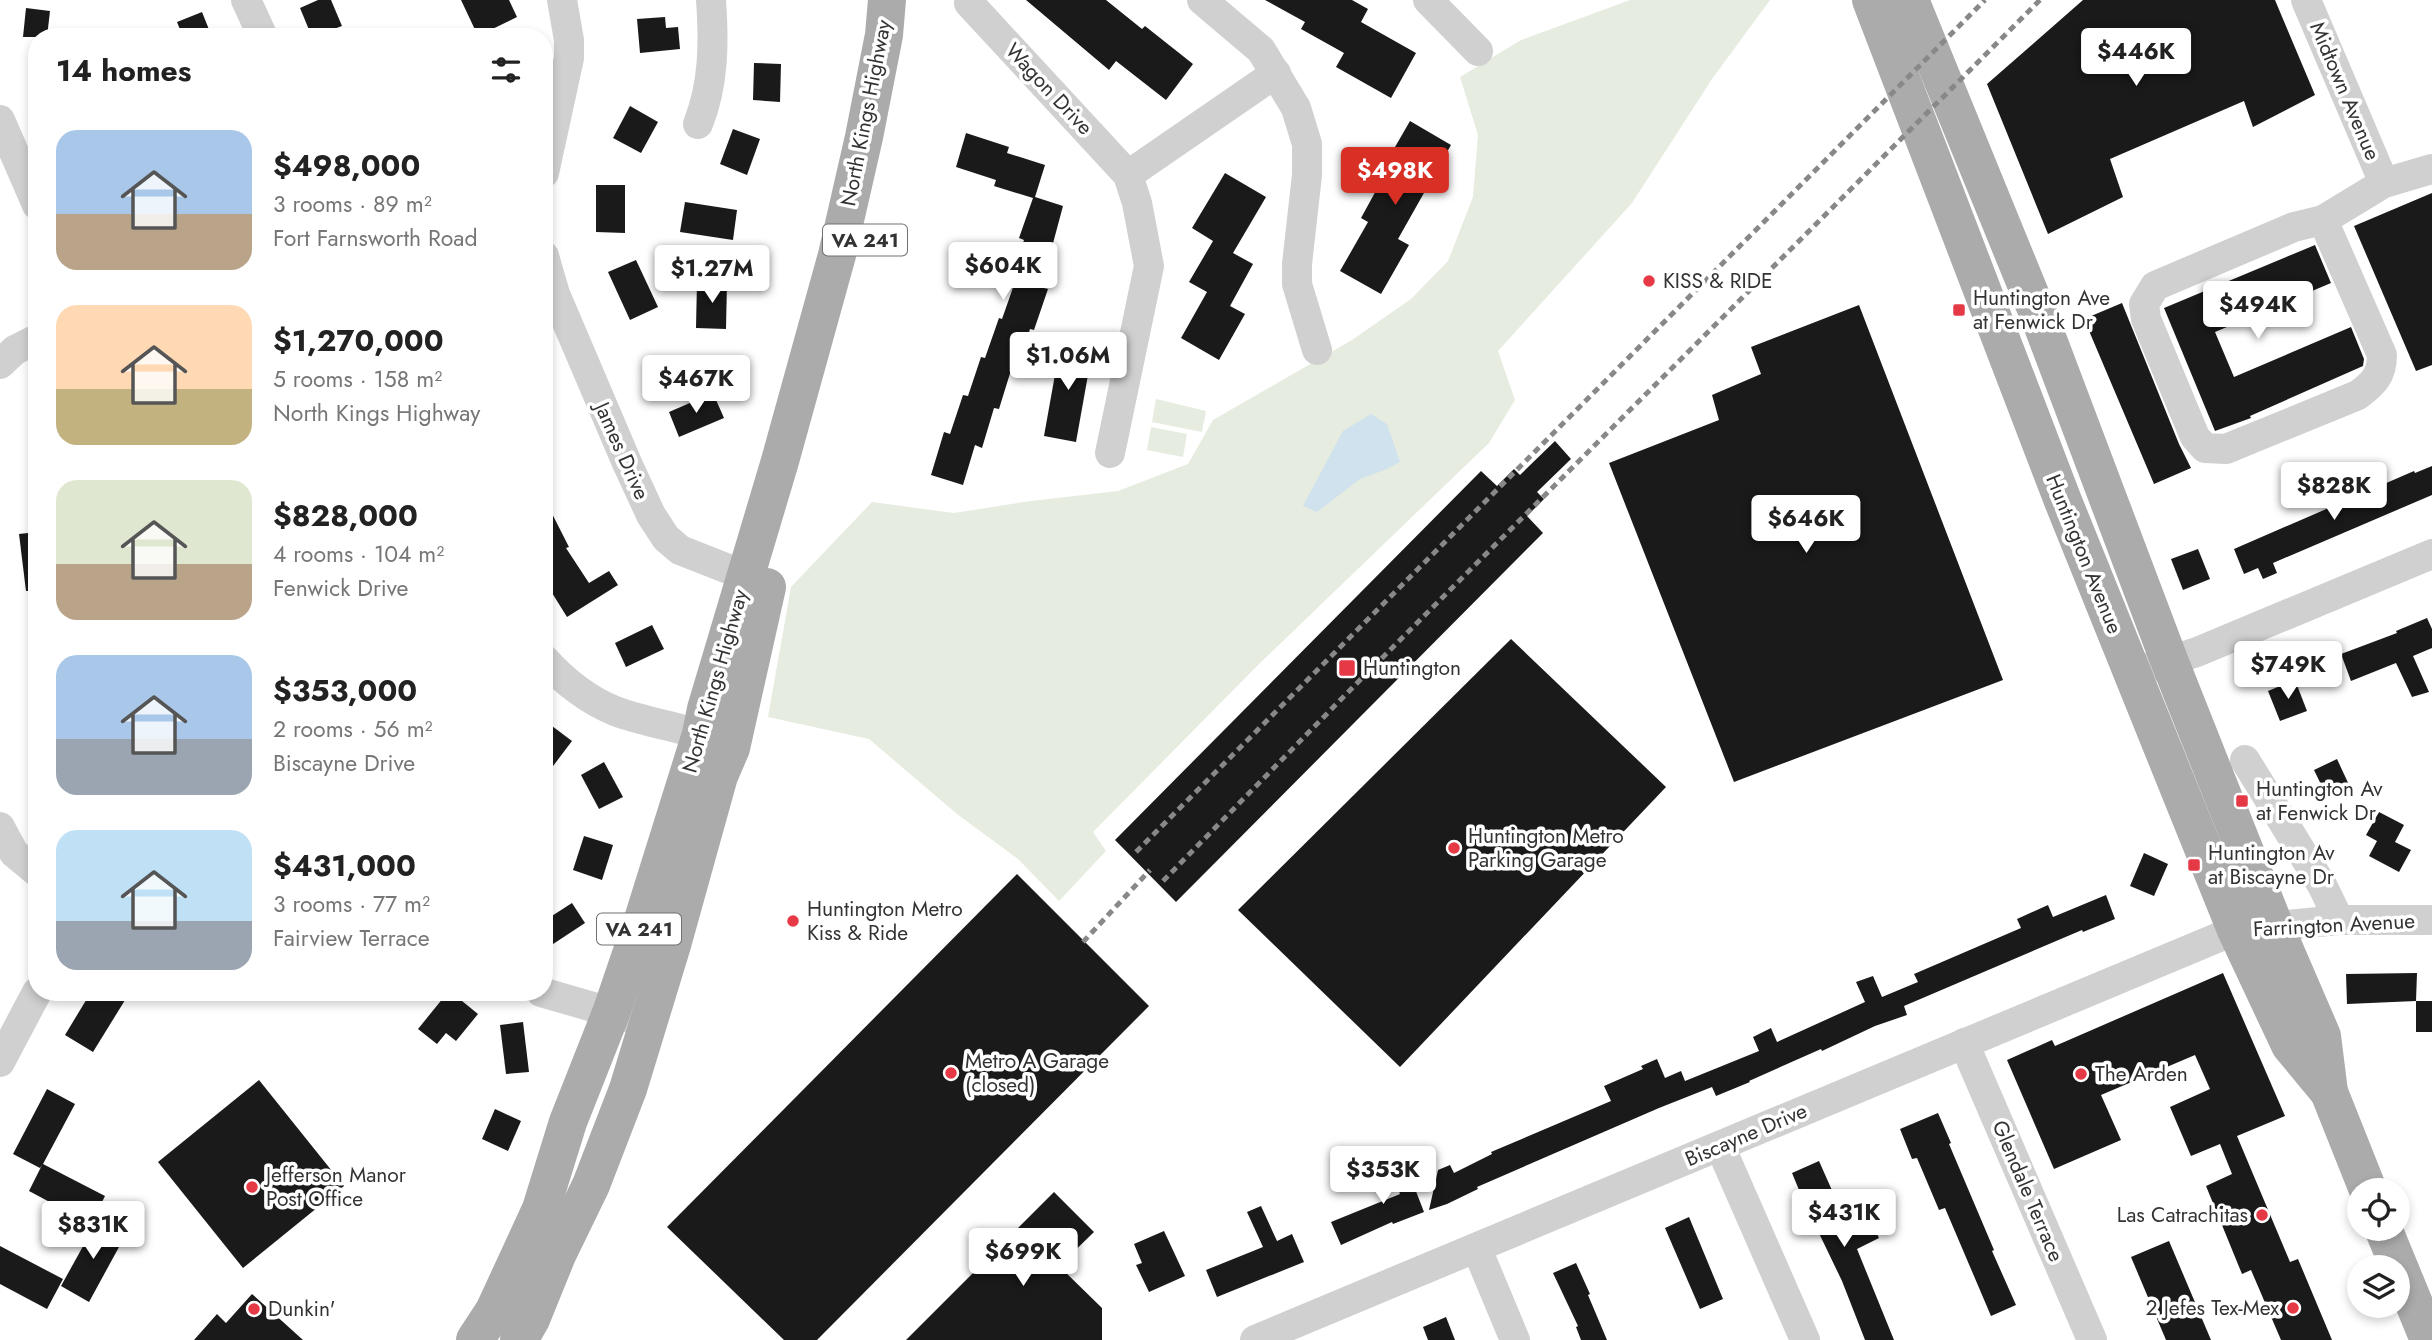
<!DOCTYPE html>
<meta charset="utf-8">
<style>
body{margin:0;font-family:Jost,sans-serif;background:#f6f6f6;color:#222;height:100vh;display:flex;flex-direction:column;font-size:26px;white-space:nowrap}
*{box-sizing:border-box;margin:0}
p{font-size:23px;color:#767676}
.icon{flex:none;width:38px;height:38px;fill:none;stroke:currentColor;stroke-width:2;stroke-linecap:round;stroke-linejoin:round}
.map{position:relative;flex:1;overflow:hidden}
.sheet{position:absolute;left:28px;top:28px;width:525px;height:973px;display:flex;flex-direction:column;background:#fff;border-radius:28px;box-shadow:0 4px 10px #0003}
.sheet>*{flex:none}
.buttons{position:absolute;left:2347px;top:1178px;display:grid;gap:14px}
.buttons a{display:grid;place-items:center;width:63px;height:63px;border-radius:50%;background:#fff;box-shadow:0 4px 10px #0003;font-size:35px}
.price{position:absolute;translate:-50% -60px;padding:0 16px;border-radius:7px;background:#fff;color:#222;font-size:23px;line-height:46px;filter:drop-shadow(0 2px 4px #0008)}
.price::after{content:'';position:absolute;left:50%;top:42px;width:21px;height:16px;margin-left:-10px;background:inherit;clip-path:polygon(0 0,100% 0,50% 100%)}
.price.on{background:#d93025;color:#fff}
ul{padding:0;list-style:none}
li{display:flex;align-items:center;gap:21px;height:175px;padding:0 28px}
li span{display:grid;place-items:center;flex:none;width:196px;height:140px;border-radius:21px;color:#555}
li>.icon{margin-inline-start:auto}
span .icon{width:84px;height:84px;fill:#fffc;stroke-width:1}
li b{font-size:30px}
h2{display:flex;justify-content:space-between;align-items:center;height:84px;padding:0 28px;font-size:30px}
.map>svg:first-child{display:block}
</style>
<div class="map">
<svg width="2432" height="1340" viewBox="0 0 2432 1340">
<rect width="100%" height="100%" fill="#fff"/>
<g fill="#e6ecdf">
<polygon points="1630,0 1770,0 1712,79 1632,203 1498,351 1515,400 1489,443 1260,663 1093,832 1106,851 1059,901 1018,859 957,814 869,739 768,717 791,587 872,502 954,513 1031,501 1118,491 1188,464 1213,420 1352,340 1411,299 1448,261 1473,197 1478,135 1460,77 1521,40"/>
<polygon points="1156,399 1206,411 1202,432 1152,422"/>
<polygon points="1151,427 1187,434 1183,457 1147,450"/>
</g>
<polygon fill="#cfe2ee" points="1371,414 1387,424 1400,462 1387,469 1360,479 1317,512 1303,506 1343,431"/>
<g fill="#1a1a1a">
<polygon points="318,0 331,0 342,26 312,37 300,8"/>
<polygon points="461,0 509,0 517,17 478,36"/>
<polygon points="1026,0 1106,0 1142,29 1145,26 1193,64 1166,100 1116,61 1109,70"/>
<polygon points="1265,0 1352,0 1368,9 1361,22 1416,53 1391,98 1336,67 1344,53 1301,29 1305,22"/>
<polygon points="2083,0 2275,0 2315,95 2253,127 2244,101 2110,159 2123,197 2048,234 1987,84"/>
<polygon points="26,8 50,11 47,37 23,37"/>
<polygon points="202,12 212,37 183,37 177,22"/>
<polygon points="665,17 666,28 678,27 680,49 640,53 637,19"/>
<polygon points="754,63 781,64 780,102 753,100"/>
<polygon points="630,106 658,122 641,153 613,138"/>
<polygon points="1410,121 1451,145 1398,239 1409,245 1381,294 1340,271 1368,222 1361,218 1384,176 1380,173"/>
<polygon points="733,129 760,139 747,175 720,164"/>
<polygon points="966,133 1009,147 1007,153 1045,165 1035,197 1063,206 1052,247 1057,249 1044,288 1048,289 1034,330 1030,329 1018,369 1012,367 999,409 994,408 982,448 975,445 963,485 931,475 944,432 950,434 963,395 968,396 981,357 985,358 999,318 1002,319 1015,282 1010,281 1024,240 1019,238 1033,198 994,186 996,180 956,167"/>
<polygon points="1225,173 1266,197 1233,253 1253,264 1230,306 1245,314 1219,360 1181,338 1207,292 1189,282 1213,241 1192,228"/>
<polygon points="596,185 625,185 625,233 596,232"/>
<polygon points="2432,193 2432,365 2416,371 2354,226"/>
<polygon points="685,202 737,210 733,240 680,232"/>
<polygon points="2315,245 2331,283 2215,332 2234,377 2351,327 2364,359 2363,366 2250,416 2251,418 2215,431 2164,308"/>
<polygon points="636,260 658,307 630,320 608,272"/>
<polygon points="697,281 727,282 726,329 696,328"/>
<polygon points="2122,303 2179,444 2191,468 2154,484 2084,319"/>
<polygon points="1859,305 2003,680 1734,782 1609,463 1719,420 1712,395 1761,374 1751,347"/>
<polygon points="1061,341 1093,347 1076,442 1044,436"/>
<polygon points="713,393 724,418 679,437 669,412"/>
<polygon points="1555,441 1571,459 1537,492 1544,499 1527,516 1543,533 1176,902 1115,840 1481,471 1497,486 1514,469 1520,475"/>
<polygon points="2432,466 2432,495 2273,563 2277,573 2263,579 2258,568 2244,574 2234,549 2414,471 2415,473"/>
<polygon points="544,498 569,547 566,548 589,583 609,571 618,585 567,617 544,580"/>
<polygon points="37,532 37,591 26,591 19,534"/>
<polygon points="2198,549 2210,579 2183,590 2171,559"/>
<polygon points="2427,618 2432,629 2432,648 2413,656 2429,692 2412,697 2396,663 2351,681 2341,654 2397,633 2396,631"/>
<polygon points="652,625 664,649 626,667 615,643"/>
<polygon points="1511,639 1666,787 1400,1067 1238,910"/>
<polygon points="2295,680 2307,711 2280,721 2268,691"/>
<polygon points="544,720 572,741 544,778"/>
<polygon points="2337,759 2350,787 2327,797 2314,770"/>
<polygon points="604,762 623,797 599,809 581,775"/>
<polygon points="2379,812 2404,825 2395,842 2411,850 2399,872 2369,856 2377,841 2366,835"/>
<polygon points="584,836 613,845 602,880 573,870"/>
<polygon points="2144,853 2168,864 2154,896 2130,886"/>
<polygon points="1017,874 1149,1006 817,1340 784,1340 667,1227"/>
<polygon points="2106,895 2115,919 2083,932 2082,930 1904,1006 1907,1015 1875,1026 1822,1051 1821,1049 1749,1081 1750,1082 1716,1096 1712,1087 1659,1108 1477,1187 1478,1189 1447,1204 1429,1210 1438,1170 1450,1165 1454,1173 1492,1154 1491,1152 1611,1101 1604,1086 1643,1069 1641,1066 1657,1059 1665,1078 1681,1071 1685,1081 1759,1051 1753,1037 1771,1028 1777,1042 1865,1002 1856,982 1873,976 1882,997 1918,982 1914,974 2021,928 2017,919 2048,905 2053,917"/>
<polygon points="572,903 585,923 544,950 544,921"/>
<polygon points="2223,973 2285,1116 2237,1136 2290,1262 2298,1259 2332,1340 2281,1340 2251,1270 2242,1274 2206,1186 2232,1174 2220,1144 2191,1156 2170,1107 2210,1089 2195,1055 2101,1095 2121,1140 2054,1169 2007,1060 2052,1040 2055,1046"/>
<polygon points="2417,973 2416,1001 2347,1004 2346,974"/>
<polygon points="91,992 130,992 93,1052 65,1035"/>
<polygon points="448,992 451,992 478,1014 456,1041 446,1033 437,1044 418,1029"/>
<rect x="2416" y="1001" width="16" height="31"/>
<polygon points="523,1022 529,1072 506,1074 500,1025"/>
<polygon points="259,1080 344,1186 243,1268 158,1162"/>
<polygon points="47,1089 75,1104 43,1164 105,1196 91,1224 29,1191 42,1165 40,1168 13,1154"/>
<polygon points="495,1109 521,1121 508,1151 482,1139"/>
<polygon points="1938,1113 1951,1143 1949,1144 1994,1250 1992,1251 2016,1305 1991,1316 1945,1208 1939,1210 1917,1158 1912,1159 1900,1129"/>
<polygon points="1400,1150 1424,1212 1393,1224 1392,1222 1341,1245 1331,1222 1400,1194 1386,1155"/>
<polygon points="1819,1161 1850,1231 1871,1221 1879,1238 1857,1249 1894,1340 1865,1340 1842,1281 1804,1202 1792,1173"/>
<polygon points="1054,1192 1094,1232 1059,1266 1102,1308 1102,1340 906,1340"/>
<polygon points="1261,1206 1277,1241 1292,1234 1304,1262 1217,1297 1206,1270 1263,1247 1247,1212"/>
<polygon points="1689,1217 1723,1299 1700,1309 1665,1228"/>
<polygon points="97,1221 125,1236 89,1302 61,1286"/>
<polygon points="1164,1231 1185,1276 1149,1292 1136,1265 1142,1263 1134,1244"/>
<polygon points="2169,1241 2211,1340 2166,1340 2131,1257"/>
<polygon points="0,1246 63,1279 47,1309 0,1284"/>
<polygon points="1576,1263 1590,1294 1588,1295 1607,1340 1581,1340 1576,1327 1578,1326 1553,1273"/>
<polygon points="252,1294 303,1340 194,1340 217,1314 226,1323"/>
<polygon points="1446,1317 1455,1340 1428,1340 1423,1327"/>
</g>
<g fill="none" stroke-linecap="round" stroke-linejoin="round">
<g stroke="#d0d0d0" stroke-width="30">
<polyline points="246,0 263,37"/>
<polyline points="1202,0 1261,50 1296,108 1307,144 1307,175 1297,264 1297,284 1317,350"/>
<polyline points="1428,0 1478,51"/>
<polyline points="2306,0 2384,183"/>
<polyline points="969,3 1128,175 1137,203 1149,266 1110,453"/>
<polyline points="0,120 37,205"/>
<path d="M698 124C714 84 714 42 711 0"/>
<polyline points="544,173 569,58 569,40 562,0"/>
<polyline points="1128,175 1276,73"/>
<path d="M2323 220 2382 355C2382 375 2374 383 2358 395L2226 449 2205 448 2195 437 2146 319 2144 304 2155 286 2294 227 2323 220 2384 183 2432 169"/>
<polyline points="544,256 555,294 627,463 651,515 666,538 680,550 764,583"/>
<polyline points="0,364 15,350 37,339"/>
<path d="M544 659C563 680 588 700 615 711 649 724 687 727 720 743"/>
<polyline points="2150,667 2197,652 2432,554"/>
<polyline points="2245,760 2322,885 2339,920"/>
<polyline points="0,827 14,853 37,872"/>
<polyline points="541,992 631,1018"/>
<polyline points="1964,1043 2092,1340"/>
<polyline points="0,1062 37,992"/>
<polyline points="1720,1146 1805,1340"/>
<polyline points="1477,1249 1515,1340"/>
<polyline points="1255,1340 2236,930 2339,920 2432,920"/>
</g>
<g stroke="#ababab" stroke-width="38">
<polyline points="1871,0 2063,501 2236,930 2290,1045 2329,1092"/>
<polyline points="1910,0 2039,316 2169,660 2275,927 2322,1036 2329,1092 2368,1190"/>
<polyline points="2383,1228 2429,1340"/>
<polyline points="475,1340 494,1311 541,1209 568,1122 611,1013 645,913 701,734 706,709 780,461 837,255 864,137 884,35 887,0"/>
<polyline points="519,1340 531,1319 557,1255 591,1185 628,1089 672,945 719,776 731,748 767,587"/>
</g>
<g stroke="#888" stroke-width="5" stroke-dasharray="7 5" stroke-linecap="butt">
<polyline points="1136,852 1985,0"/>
<polyline points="1163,881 1359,681 2040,0"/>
<polyline points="1083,942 1150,870"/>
</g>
</g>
<g fill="#e63946" stroke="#fff" stroke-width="2.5">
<circle cx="1649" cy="281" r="7"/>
<rect x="1952" y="303" width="14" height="14" rx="3.5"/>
<rect x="1338" y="659" width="18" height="18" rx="3.5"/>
<rect x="2235" y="794" width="14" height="14" rx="3.5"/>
<circle cx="1454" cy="848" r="7"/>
<rect x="2187" y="858" width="14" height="14" rx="3.5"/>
<circle cx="793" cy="921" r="7"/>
<circle cx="951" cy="1073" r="7"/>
<circle cx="2081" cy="1074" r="7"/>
<circle cx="252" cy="1187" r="7"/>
<circle cx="2262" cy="1215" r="7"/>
<circle cx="2293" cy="1308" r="7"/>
<circle cx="254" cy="1309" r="7"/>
</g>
<g text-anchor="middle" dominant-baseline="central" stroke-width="7" stroke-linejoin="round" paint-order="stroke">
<g fill="#fff" stroke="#707070" stroke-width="2">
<rect x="823" y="224.5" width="84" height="31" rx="5"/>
<rect x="597" y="913.5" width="84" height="31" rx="5"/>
</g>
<g font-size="19" font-weight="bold" fill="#333">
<text x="865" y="240">VA 241</text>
<text x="639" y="929">VA 241</text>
</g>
<g font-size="21" fill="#333" stroke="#fff">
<text transform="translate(1049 89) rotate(47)">Wagon Drive</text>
<text transform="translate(2345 91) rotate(67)">Midtown Avenue</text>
<text transform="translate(866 113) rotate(-79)">North Kings Highway</text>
<text transform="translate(622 451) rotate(66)">James Drive</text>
<text transform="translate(2084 554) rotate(68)">Huntington Avenue</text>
<text transform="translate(715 681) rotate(-74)">North Kings Highway</text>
<text transform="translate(2334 925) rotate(-3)">Farrington Avenue</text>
<text transform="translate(1746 1135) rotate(-23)">Biscayne Drive</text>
<text transform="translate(2028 1191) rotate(67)">Glendale Terrace</text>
</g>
<g font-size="21" fill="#333" stroke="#fff" text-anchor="start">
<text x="1663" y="281">KISS &amp; RIDE</text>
<text x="1973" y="298">Huntington Ave<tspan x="1973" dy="24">at Fenwick Dr</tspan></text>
<text x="1363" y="668">Huntington</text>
<text x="2256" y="789">Huntington Av<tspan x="2256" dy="24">at Fenwick Dr</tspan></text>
<text x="1468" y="836">Huntington Metro<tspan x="1468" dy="24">Parking Garage</tspan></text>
<text x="2208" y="853">Huntington Av<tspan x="2208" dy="24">at Biscayne Dr</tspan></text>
<text x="807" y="909">Huntington Metro<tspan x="807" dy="24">Kiss &amp; Ride</tspan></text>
<text x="965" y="1061">Metro A Garage<tspan x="965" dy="24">(closed)</tspan></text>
<text x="2095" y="1074">The Arden</text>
<text x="266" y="1175">Jefferson Manor<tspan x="266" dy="24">Post Office</tspan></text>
<text x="2248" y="1215" text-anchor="end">Las Catrachitas</text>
<text x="2279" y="1308" text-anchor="end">2 Jefes Tex-Mex</text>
<text x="268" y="1309">Dunkin'</text>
</g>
</g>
</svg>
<div class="buttons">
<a><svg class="icon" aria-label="locate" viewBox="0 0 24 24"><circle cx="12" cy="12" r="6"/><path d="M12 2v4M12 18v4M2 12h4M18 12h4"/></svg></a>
<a><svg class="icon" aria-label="layers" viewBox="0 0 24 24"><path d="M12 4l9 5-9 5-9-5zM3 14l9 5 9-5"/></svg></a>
</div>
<b class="price" style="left:2136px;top:88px">$446K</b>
<b class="price on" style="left:1395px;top:207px">$498K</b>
<b class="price" style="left:1003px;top:302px">$604K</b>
<b class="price" style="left:712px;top:305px">$1.27M</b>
<b class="price" style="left:2258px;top:341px">$494K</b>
<b class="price" style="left:1068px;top:392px">$1.06M</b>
<b class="price" style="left:696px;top:415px">$467K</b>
<b class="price" style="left:2334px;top:522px">$828K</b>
<b class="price" style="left:1806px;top:555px">$646K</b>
<b class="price" style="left:2288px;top:701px">$749K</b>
<b class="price" style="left:1383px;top:1206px">$353K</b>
<b class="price" style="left:1844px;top:1249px">$431K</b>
<b class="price" style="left:93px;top:1261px">$831K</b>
<b class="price" style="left:1023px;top:1288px">$699K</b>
<section class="sheet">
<h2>14 homes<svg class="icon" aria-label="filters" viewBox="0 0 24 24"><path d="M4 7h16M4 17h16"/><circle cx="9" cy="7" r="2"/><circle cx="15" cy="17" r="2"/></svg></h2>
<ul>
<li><span style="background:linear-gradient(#a9c7e8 60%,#b9a48a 0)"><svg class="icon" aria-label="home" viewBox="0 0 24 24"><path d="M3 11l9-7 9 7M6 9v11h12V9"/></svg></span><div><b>$498,000</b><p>3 rooms · 89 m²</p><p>Fort Farnsworth Road</p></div></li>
<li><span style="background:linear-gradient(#ffd9b3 60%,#c2b280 0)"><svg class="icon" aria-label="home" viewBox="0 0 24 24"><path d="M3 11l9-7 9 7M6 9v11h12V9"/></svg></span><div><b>$1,270,000</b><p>5 rooms · 158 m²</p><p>North Kings Highway</p></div></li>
<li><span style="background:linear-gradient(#dfe7d0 60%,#b9a48a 0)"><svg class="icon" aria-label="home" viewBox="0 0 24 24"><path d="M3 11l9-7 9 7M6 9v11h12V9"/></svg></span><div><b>$828,000</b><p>4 rooms · 104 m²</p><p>Fenwick Drive</p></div></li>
<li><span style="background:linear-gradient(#a9c7e8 60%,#9aa5b1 0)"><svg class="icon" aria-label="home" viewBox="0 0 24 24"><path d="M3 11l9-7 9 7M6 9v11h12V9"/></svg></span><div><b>$353,000</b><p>2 rooms · 56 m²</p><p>Biscayne Drive</p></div></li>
<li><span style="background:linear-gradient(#bfe0f5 65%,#9aa5b1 0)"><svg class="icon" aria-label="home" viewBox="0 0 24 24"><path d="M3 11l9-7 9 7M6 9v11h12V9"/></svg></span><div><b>$431,000</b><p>3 rooms · 77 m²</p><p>Fairview Terrace</p></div></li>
</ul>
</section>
</div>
